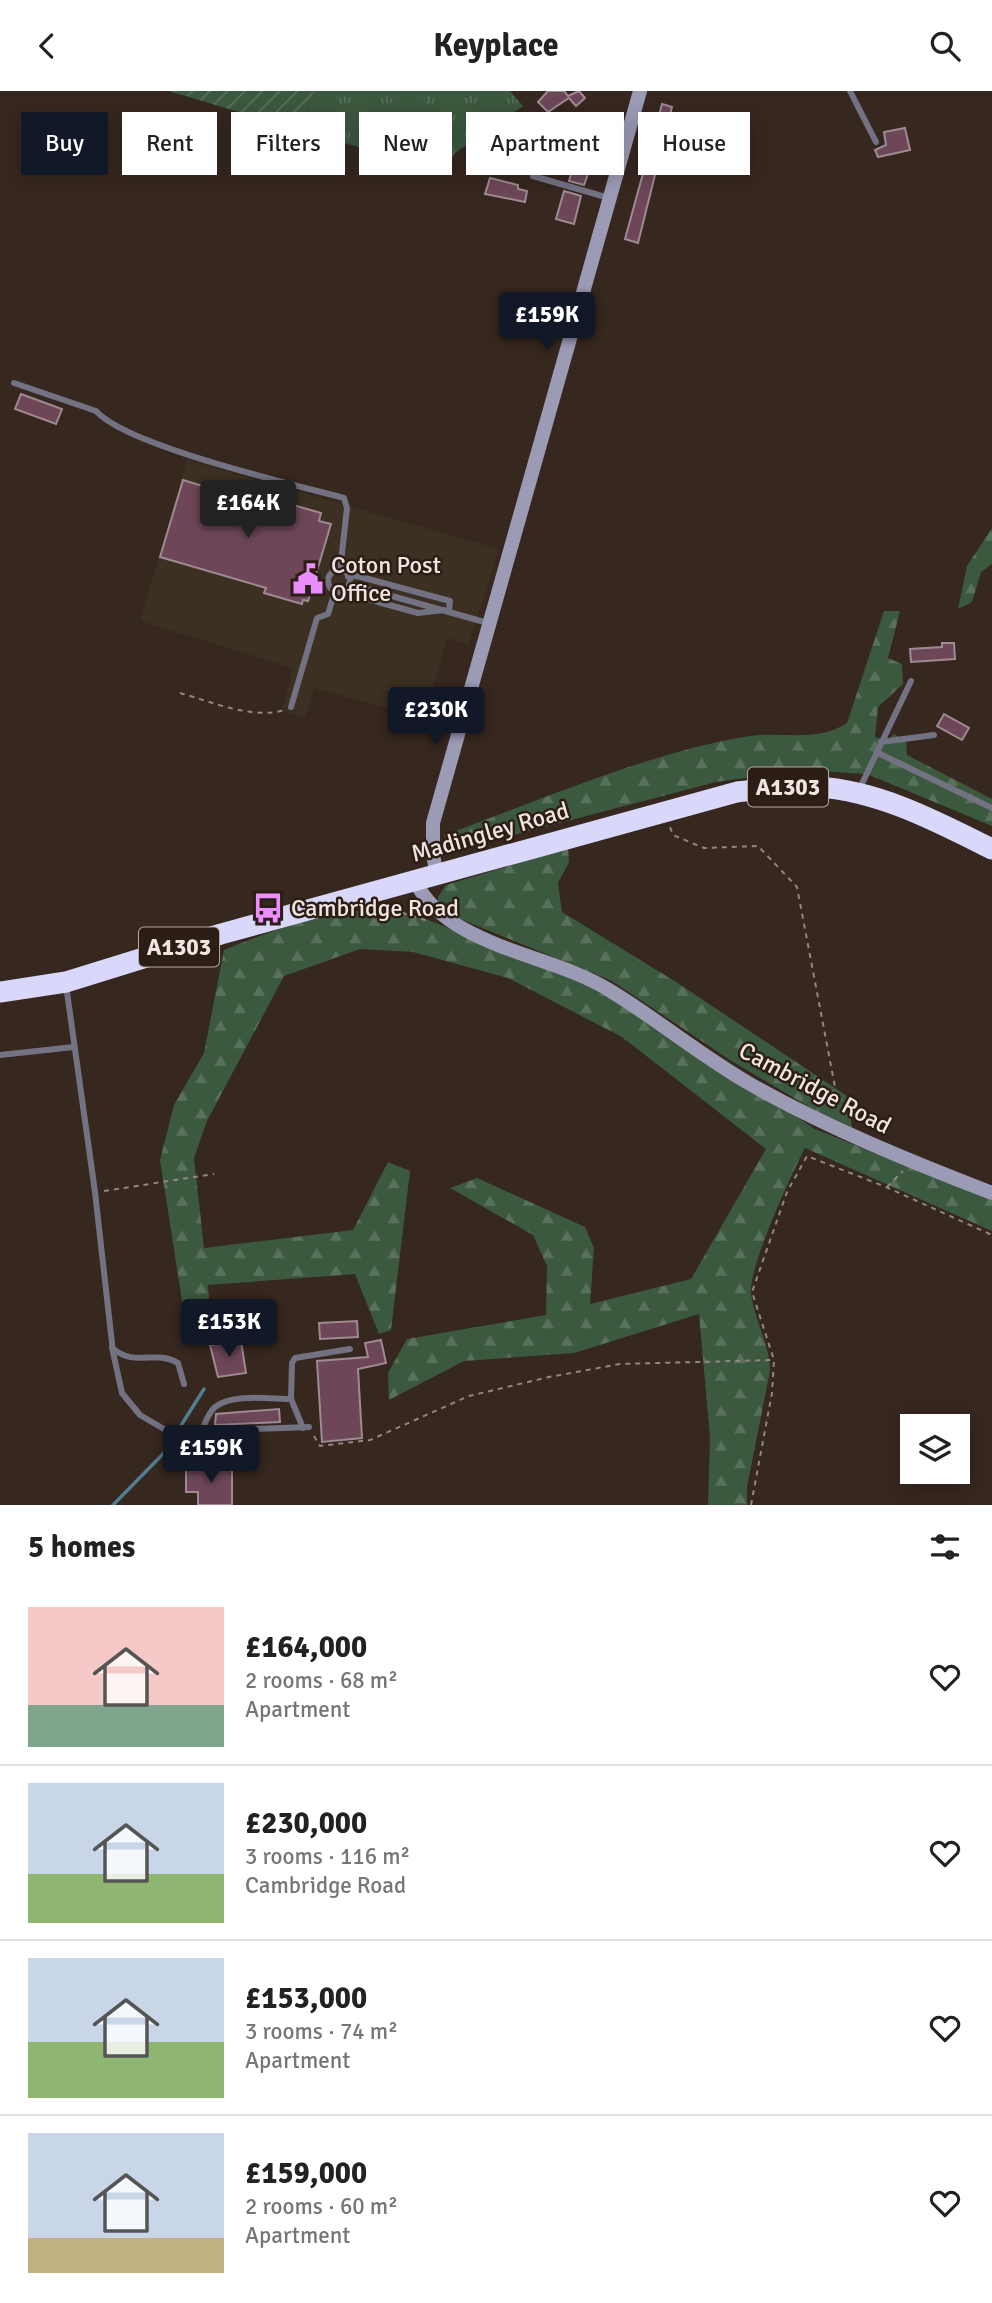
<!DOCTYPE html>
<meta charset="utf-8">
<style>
body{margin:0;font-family:Signika,sans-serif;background:#f2f2f2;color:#222;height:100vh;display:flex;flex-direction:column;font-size:26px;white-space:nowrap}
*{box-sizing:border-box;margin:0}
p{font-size:23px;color:#767676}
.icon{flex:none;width:38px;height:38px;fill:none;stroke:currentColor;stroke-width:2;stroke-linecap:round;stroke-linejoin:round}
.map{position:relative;height:1414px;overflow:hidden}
.details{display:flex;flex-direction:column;background:#fff;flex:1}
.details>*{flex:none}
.top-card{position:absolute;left:21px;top:21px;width:950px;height:63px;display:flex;gap:14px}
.buttons{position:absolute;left:900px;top:1323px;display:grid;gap:14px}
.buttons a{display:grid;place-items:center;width:70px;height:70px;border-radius:0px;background:#fff;box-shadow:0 4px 18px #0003;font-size:35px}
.price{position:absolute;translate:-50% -60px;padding:0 16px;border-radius:7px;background:#111827;color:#fff;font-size:23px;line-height:46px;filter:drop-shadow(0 2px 4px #0008)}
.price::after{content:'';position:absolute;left:50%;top:42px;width:21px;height:16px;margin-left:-10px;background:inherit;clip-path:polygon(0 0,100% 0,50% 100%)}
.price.selected{background:#222;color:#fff}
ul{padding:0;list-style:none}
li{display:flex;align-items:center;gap:21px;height:175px;padding:0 28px}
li+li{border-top:2px solid #e0e0e0}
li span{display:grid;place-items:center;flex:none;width:196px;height:140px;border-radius:0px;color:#555}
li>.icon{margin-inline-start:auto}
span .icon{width:84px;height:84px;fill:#fffc;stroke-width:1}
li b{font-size:30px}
h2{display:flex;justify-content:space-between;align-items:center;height:84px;padding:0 28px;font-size:30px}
.tag{padding:0 24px;border-radius:0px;background:#fff;box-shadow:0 4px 18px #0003;font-size:24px;line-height:63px}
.tag.selected{background:#111827;color:#fff}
header{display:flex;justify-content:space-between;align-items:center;height:91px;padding:0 28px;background:#fff;font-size:32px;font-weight:700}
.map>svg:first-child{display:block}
</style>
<header><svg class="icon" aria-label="back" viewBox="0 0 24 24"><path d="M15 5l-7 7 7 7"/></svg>Keyplace<svg class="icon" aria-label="search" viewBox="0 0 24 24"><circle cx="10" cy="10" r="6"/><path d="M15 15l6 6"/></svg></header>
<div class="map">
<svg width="992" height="1414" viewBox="0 0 992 1414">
<defs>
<pattern id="grass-tufts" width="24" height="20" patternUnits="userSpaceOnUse" patternTransform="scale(1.75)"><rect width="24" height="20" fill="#3b593f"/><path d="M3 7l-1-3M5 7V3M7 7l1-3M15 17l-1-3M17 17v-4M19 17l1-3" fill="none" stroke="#58715a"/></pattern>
<pattern id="forest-firs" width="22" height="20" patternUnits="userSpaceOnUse" patternTransform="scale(1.75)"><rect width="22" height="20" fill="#3b593f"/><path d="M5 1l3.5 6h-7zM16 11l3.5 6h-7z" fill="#58715a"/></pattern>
<pattern id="garden-furrows" width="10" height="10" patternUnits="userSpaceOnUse" patternTransform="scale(1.75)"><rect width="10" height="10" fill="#3b593f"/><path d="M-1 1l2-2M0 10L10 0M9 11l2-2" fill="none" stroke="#58715a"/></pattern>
</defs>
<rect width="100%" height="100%" fill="#36271f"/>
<polygon fill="#3b3021" points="187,369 499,458 469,553 447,547 425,627 314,597 305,627 282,620 293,577 140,530"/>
<polygon fill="url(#grass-tufts)" points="314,0 510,0 523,15 455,62 445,80 301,40"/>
<g fill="url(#forest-firs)">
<path d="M400 0H412C417 8 426 7 430 13 439 25 439 31 454 37L461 57 453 59 446 53Z"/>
<polygon points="992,437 992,473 981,481 972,511 958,518 967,475"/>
<path d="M884 520H900L888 567 902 573 903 593 878 616 875 646 888 650 894 643 906 650 907 664 992 708V735L867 683 800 679 716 691 449 761 444 744C542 709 646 662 749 645 783 640 817 652 847 632Z"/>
<polygon points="568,757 569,771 558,792 562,821 676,891 847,1005 853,1042 730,969 612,890 458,827 438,816 438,806 446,794"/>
<path d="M380 817 428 829 605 898 815 1038 992 1109V1140L805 1057C792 1082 748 1177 751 1202 754 1229 770 1253 770 1280L747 1396V1414H708L710 1346 699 1223 574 1262 464 1270 389 1309 388 1282 407 1248 546 1224 547 1175 533 1144 450 1097 477 1087 585 1136 594 1157 590 1213 691 1188 766 1058 622 946 508 887 413 861 360 858 284 885 207 1030 194 1067 204 1157 353 1139 388 1071 410 1080 391 1239 379 1243 355 1183 208 1194 213 1253 188 1248 160 1069 174 1014 204 962 224 859C275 837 324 823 380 817Z"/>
</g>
<polygon fill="url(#garden-furrows)" points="169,0 314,0 301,40"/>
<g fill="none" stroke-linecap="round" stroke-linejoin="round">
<polyline stroke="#517d91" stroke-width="3.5" points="113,1414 163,1363 204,1298"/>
</g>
<g fill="#6d4758" stroke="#9f8a93" stroke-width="2">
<polygon points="548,0 564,0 568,5 579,0 585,7 576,15 569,7 548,21 538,11"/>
<polygon points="662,13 672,16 638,152 625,148"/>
<polygon points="578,32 604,39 584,94 569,90 574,73 578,74 585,48 575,46"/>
<polygon points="905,37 910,59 878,66 875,59 886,54 884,41"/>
<polygon points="490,87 518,94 518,98 527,100 525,111 485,103"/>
<polygon points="564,100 581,105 574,133 556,128"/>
<polygon points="21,303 62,318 56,333 15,318"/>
<polygon points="183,389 249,409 251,402 321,422 319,430 331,433 308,510 303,509 302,513 264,502 266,497 160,466"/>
<polygon points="942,552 954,552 955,568 911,571 910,558 942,556"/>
<polygon points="944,623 969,637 962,649 937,635"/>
<polygon points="357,1230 358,1246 320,1248 319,1232"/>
<polygon points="381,1249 386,1272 358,1278 362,1347 322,1351 317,1270 368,1266 365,1252"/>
<polygon points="241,1250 246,1282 218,1286 210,1254"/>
<polygon points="279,1318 280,1331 215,1334 216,1323"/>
<polygon points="186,1376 232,1376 232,1414 198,1414 198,1401 186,1401"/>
</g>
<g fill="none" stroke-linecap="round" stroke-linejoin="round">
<g stroke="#938680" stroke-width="2" stroke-dasharray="5 5" stroke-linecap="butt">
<path d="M180 602C209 610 253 629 284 619"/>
<polyline points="670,736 673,744 704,757 758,755 797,796 835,996 827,1016"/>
<polyline points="372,819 403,822 428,830"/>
<polyline points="887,1096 903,1080"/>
<polyline points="104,1100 214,1083"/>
<polyline points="314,1345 320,1355 370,1349 469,1305 549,1286 620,1273 773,1269"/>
<polyline points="751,1414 772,1302 774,1269 752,1201 787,1101 807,1065 886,1096 992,1144"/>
</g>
<g stroke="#737283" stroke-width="6">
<polyline points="850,0 876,51"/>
<polyline points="533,85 609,107"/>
<path d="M14 292 96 320C127 355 292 393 344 407L347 417 340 480"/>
<circle cx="339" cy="490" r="11"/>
<polyline points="348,486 357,485 450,510 449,519"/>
<polyline points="349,493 488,532"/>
<polyline points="342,501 418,522 444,519"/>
<polyline points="291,616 317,527 328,523 335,500"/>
<polyline points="881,651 934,644"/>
<polyline points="876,661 992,717"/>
<polyline points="859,699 911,590"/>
<polyline points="66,894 95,1101 113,1261 122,1302 140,1324 169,1341 309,1336"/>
<polyline points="0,964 74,956"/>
<path d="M112 1257C136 1277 155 1258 178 1272L184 1293"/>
<polyline points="291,1308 292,1272 295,1267 350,1258"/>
<path d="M202 1340C205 1332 208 1322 215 1316 232 1302 271 1308 291 1308L303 1337"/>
</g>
<g stroke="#9c9bb6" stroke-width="14">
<polyline points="437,784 433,764 433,732 640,0"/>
<path d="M415 790C448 857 550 862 609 899 657 928 701 965 750 993 828 1037 909 1070 992 1102"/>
</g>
<path stroke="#d9d8fa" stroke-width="21" d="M0 901 66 891 221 843 737 701C764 698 791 694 818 696 880 700 938 731 992 758"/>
</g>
<defs>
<g id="civic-bare" transform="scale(2.415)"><path d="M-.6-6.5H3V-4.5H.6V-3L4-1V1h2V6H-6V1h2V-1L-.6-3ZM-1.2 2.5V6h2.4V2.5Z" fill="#ea8dfd" stroke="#2c1d15" stroke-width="2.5" paint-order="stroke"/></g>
<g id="bus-bare" transform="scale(2.415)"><path d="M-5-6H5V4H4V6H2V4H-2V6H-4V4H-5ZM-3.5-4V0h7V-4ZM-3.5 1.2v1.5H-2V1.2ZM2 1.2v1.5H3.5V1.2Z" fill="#ea8dfd" stroke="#2c1d15" stroke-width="2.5" paint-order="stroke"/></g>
</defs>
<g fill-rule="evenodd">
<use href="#civic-bare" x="308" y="488"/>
<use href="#bus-bare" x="268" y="817"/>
</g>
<g text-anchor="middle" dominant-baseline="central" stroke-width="5" stroke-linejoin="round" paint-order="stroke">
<g fill="#2c1d15" stroke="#b5a9a3" stroke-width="2">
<rect x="748" y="676.5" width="80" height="39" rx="5"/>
<rect x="139" y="836.5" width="80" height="39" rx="5"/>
</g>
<g font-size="23" font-weight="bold" fill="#f0e5e0">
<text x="788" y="696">A1303</text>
<text x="179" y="856">A1303</text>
</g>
<g font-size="24" fill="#f0e5e0" stroke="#2c1d15" text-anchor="start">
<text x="331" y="474">Coton Post<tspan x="331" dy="28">Office</tspan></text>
<text x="291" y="817">Cambridge Road</text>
</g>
<g font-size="24" fill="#f0e5e0" stroke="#2c1d15">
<text transform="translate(490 741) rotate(-16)">Madingley Road</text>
<text transform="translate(815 997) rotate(28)">Cambridge Road</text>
</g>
</g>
</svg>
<div class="buttons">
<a><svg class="icon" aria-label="layers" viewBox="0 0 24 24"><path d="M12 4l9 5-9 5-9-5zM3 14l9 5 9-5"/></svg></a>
</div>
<b class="price" style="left:547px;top:261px">£159K</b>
<b class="price selected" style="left:248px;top:449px">£164K</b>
<b class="price" style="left:436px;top:656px">£230K</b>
<b class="price" style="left:229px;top:1268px">£153K</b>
<b class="price" style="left:211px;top:1394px">£159K</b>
<div class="top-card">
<a class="tag selected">Buy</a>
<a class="tag">Rent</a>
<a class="tag">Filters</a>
<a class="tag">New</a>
<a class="tag">Apartment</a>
<a class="tag">House</a>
</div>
</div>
<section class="details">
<h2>5 homes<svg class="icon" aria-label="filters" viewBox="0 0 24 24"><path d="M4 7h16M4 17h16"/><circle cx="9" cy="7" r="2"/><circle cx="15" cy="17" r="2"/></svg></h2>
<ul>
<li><span style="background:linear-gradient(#f6c9c9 70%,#7fa58c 0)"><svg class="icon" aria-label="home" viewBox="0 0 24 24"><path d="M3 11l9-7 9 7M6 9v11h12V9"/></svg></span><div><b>£164,000</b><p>2 rooms · 68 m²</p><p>Apartment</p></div><svg class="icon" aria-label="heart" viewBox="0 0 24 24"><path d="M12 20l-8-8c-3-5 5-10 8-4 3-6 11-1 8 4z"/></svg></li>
<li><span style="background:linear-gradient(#c9d6e8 65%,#8fb573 0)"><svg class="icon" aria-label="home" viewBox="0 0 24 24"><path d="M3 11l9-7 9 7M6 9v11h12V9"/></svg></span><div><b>£230,000</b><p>3 rooms · 116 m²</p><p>Cambridge Road</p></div><svg class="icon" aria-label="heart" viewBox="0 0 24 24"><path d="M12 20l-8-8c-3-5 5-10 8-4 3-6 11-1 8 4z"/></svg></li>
<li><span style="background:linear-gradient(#c9d6e8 60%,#8fb573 0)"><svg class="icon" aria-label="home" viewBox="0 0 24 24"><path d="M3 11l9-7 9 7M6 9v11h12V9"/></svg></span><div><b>£153,000</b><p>3 rooms · 74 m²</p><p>Apartment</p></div><svg class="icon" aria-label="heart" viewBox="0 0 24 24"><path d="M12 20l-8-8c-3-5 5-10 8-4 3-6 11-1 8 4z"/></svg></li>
<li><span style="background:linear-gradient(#c9d6e8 75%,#c2b280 0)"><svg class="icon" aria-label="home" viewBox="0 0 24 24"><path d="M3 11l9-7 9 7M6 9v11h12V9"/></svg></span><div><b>£159,000</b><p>2 rooms · 60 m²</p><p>Apartment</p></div><svg class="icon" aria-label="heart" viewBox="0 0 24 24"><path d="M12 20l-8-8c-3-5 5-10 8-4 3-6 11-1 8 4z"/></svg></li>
</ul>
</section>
